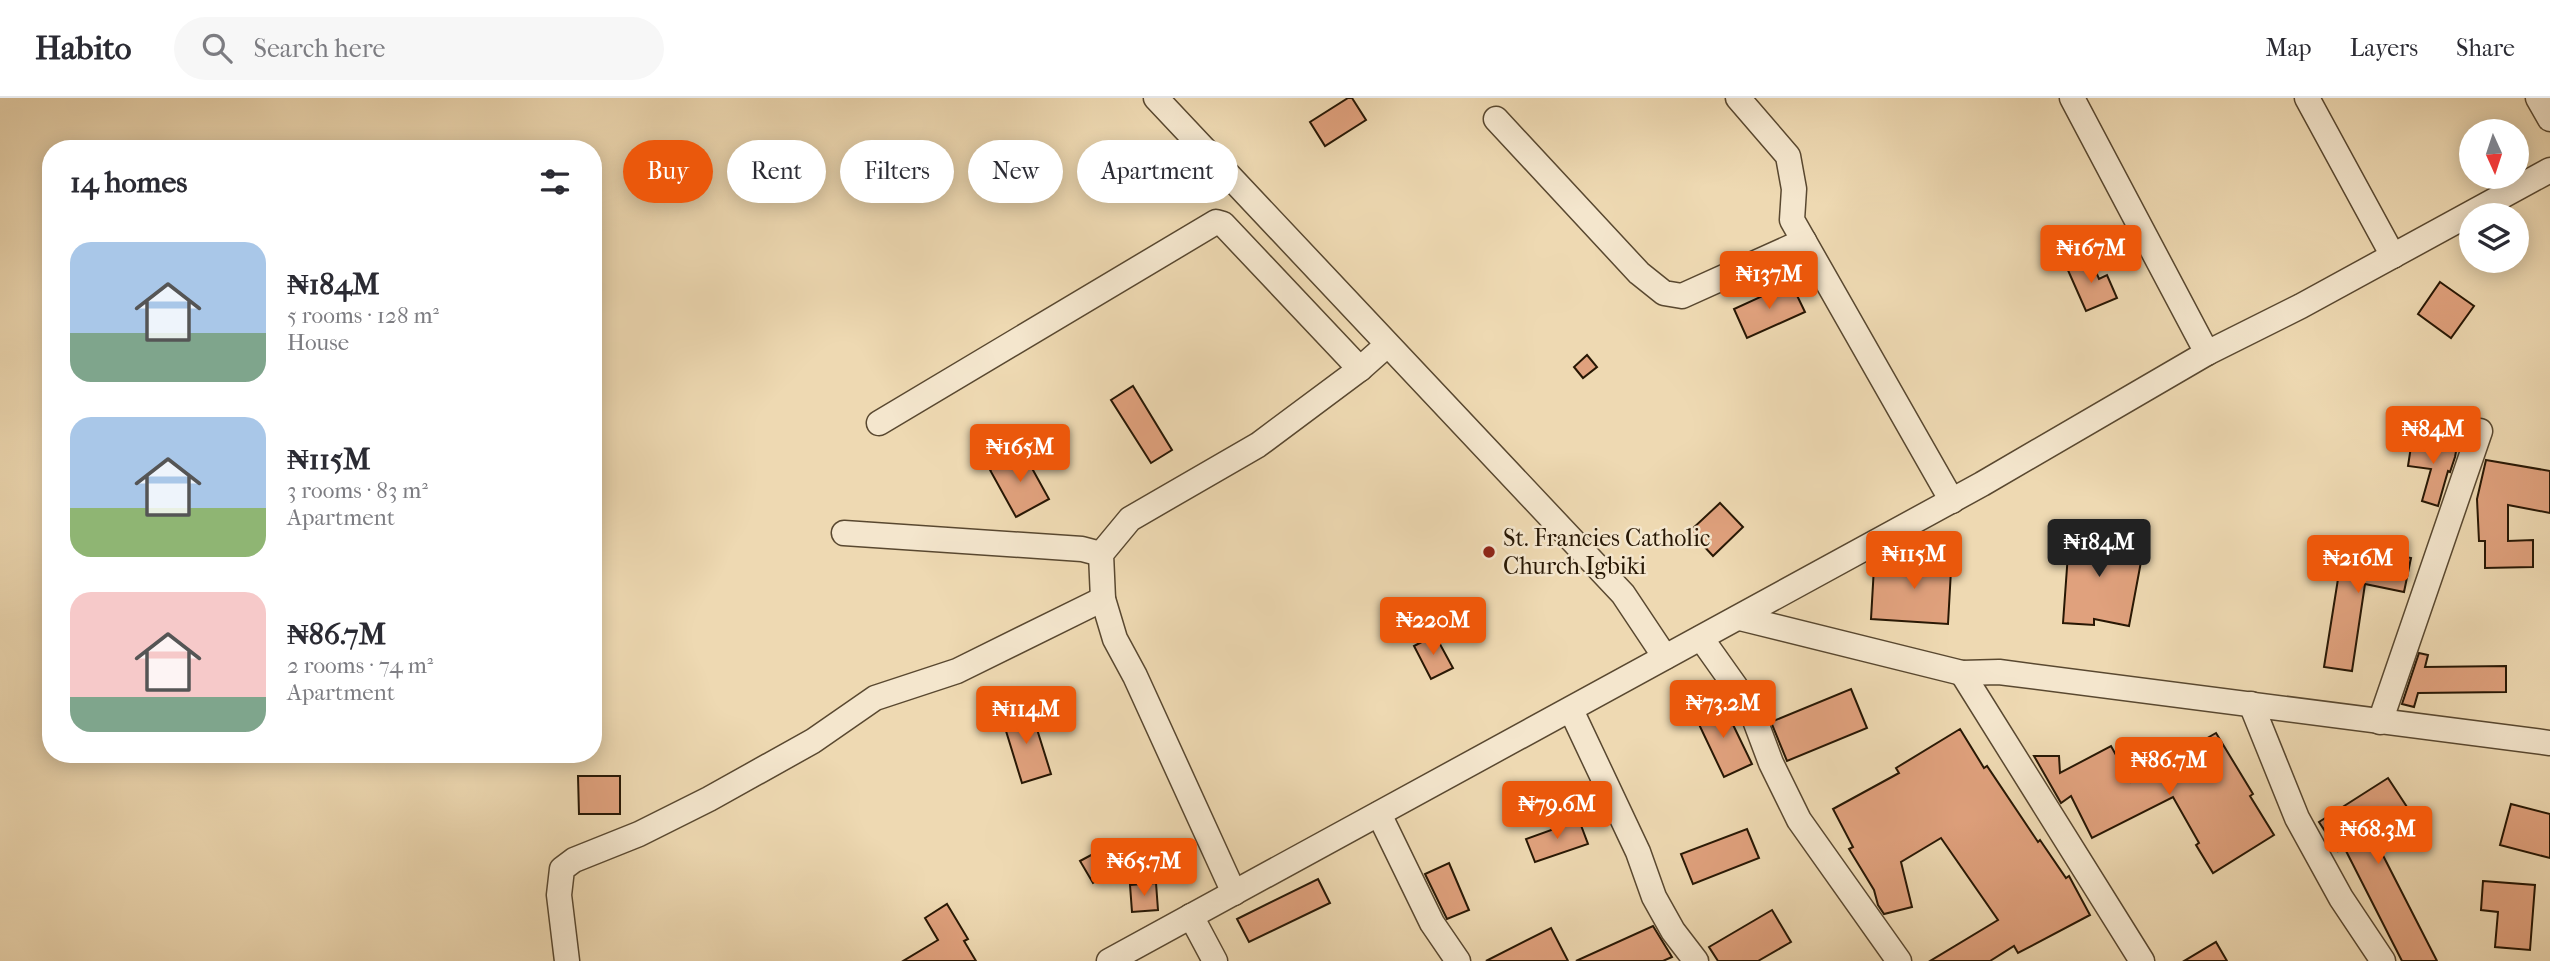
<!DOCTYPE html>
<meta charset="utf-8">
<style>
body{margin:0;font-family:"IM FELL French Canon",serif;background:#f7f7f7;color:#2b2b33;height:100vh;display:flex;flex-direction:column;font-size:26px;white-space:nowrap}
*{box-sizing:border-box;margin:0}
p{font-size:23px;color:#7c7c81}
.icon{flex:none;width:38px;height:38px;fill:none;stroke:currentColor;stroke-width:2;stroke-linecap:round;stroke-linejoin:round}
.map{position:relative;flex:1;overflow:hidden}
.side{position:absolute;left:42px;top:42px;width:560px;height:623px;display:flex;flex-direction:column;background:#fff;border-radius:28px;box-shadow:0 4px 18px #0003}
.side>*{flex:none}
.top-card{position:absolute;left:623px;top:42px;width:665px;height:63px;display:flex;gap:14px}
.needle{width:46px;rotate:177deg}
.controls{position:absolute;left:2459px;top:21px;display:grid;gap:14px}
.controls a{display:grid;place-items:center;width:70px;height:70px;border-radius:50%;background:#fff;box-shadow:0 4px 18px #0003;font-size:35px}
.price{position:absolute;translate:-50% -60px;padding:0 16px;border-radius:7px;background:#ea580c;color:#fff;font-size:23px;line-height:46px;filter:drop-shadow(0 2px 4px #0008)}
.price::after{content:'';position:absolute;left:50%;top:42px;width:21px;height:16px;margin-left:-10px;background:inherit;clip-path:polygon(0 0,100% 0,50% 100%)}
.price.on{background:#222;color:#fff}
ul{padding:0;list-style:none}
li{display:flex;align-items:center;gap:21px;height:175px;padding:0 28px}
li span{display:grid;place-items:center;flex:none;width:196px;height:140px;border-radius:21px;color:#555}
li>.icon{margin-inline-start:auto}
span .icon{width:84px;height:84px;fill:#fffc;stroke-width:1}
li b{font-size:30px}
h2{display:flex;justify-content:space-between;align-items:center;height:84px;padding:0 28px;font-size:30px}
.pill{padding:0 24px;border-radius:32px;background:#fff;box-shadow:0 4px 18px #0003;font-size:24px;line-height:63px}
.pill.on{background:#ea580c;color:#fff}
header{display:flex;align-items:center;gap:42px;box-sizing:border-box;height:98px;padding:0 35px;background:#fff;border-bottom:2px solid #e1e1e2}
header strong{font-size:33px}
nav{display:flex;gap:38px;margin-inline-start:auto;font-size:24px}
.search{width:490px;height:63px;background:#f7f7f7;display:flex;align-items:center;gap:18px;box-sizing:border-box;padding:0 24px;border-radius:38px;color:#7c7c81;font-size:26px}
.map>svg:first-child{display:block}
</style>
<header>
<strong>Habito</strong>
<div class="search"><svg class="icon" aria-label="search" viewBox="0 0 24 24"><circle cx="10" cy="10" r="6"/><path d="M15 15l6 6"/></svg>Search here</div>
<nav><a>Map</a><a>Layers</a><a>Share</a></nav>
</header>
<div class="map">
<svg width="2550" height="863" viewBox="0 0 2550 863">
<rect width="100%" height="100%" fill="#eed9b2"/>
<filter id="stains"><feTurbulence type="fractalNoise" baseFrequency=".00286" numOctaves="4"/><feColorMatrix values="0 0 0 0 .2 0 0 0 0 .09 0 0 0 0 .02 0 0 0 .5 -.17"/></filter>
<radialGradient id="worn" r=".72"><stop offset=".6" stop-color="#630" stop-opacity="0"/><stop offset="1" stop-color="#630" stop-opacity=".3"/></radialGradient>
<g fill="#e0a17d" stroke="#271704" stroke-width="2">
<polygon points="1348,0 1352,0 1366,22 1325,48 1310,24"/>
<polygon points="2090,160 2099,181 2107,177 2117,200 2086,213 2067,170"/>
<polygon points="2440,184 2474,208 2451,240 2418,216"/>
<polygon points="1791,185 1805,214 1747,240 1734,211"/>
<polygon points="1587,257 1597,269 1583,280 1574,269"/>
<polygon points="1133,288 1172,352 1151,365 1111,302"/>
<polygon points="2412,342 2457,348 2455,359 2450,374 2448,373 2438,408 2422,403 2431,371 2408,368"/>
<polygon points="1023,354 1049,401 1016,419 990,372"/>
<polygon points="2486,362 2550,373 2550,415 2508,407 2508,443 2533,442 2533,469 2485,470 2485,443 2479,443 2477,401"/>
<polygon points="1720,405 1743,429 1713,458 1690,433"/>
<polygon points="2070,428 2101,430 2100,445 2143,453 2129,528 2094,521 2094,527 2063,525"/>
<polygon points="2335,445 2411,460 2404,494 2365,486 2352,573 2324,569 2338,481 2328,479"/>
<polygon points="1922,453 1952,454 1948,526 1871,521 1874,469 1921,471"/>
<polygon points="1435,537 1453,570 1431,581 1414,548"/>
<polygon points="2419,555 2428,557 2425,569 2506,568 2506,594 2418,595 2414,609 2402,606"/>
<polygon points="1851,591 1867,630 1787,663 1771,624"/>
<polygon points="1722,604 1752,666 1724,679 1695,618"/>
<polygon points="1031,612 1051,676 1022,685 1002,620"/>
<polygon points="1960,631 1984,670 1987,668 2038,744 2040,742 2066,780 2069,778 2090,817 2018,855 2014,848 1990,863 1930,863 1998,822 1941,740 1901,764 1912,809 1884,816 1878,807 1874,792 1849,751 1853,749 1833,711 1899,675 1896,670"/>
<polygon points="2216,635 2253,696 2250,698 2274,737 2213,775 2196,747 2199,745 2173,699 2092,740 2071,698 2061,705 2034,658 2059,658 2060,675 2111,648 2131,684"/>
<polygon points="578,678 620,678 620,716 579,716"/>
<polygon points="2388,680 2407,709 2370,732 2437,863 2402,863 2344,749 2338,753 2319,724"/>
<polygon points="2511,706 2550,716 2550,760 2500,747"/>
<polygon points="1579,722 1588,746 1535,764 1526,741"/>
<polygon points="1747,731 1759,760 1693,786 1681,756"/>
<polygon points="1108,748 1120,748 1119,770 1093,785 1080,763"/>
<polygon points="1449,765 1469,812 1447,821 1425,776"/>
<polygon points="1318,781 1330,805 1249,844 1237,821"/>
<polygon points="2483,783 2535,787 2530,852 2495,849 2498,814 2481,812"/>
<polygon points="1156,785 1158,812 1132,814 1130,787"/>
<polygon points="947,806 968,841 964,843 976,863 903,863 938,842 925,820"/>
<polygon points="1772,812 1791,844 1758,863 1718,863 1709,849"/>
<polygon points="1653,828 1672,859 1663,863 1576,863"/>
<polygon points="1551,830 1568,863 1486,863"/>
<polygon points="2216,844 2227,863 2184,863"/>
</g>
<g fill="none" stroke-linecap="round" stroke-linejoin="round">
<g stroke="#594830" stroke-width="27">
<g id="minor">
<polyline points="1156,0 1623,496 1665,559"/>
<polyline points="1738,0 1788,58 1794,91 1792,122 1952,403"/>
<polyline points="2072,0 2207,255"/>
<polyline points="2307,0 2393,158"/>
<polyline points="2538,0 2550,21"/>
<polyline points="1496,21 1639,175 1664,195 1682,198 1804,143"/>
<polyline points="879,325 1216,124 1223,126 1360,271"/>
<polyline points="844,435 1082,451 1101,456"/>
<polyline points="1740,520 1962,575 1999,574 2550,645"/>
<polyline points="1701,540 1750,609 1771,665 1799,722 1899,863"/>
<polyline points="1962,575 2142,863"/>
<polyline points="2251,606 2297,720 2341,800 2383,863"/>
<polyline points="1571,612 1638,754 1654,799 1673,833 1696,863"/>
<polyline points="2380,624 2480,333"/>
<polyline points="1379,716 1432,825 1458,863"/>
<polyline points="1234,795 1135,578 1115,541 1103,501 1101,456 1130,421 1258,347 1360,271 1387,247"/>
<polyline points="1191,818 1215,863"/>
<polyline points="567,863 559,797 562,771 574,762 639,736 709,701 813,643 875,600 957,573 1103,501"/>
<polyline points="1109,863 1982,386 2207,255 2301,208 2550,72"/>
</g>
</g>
<use href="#minor" stroke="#f4e6cd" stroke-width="24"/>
</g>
<circle fill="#8f2418" stroke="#f4e6cd" stroke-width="2.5" cx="1489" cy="454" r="7"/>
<g text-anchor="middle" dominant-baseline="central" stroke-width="5" stroke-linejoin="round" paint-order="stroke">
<g font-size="24" fill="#271704" stroke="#f4e6cd" text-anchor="start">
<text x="1503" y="440">St. Francies Catholic<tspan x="1503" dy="28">Church Igbiki</tspan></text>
</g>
</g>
<rect width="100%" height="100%" filter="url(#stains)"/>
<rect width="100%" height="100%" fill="url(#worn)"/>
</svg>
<div class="controls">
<a><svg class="needle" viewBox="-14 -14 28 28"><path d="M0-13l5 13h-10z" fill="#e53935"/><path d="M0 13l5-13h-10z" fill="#7c7c81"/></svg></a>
<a><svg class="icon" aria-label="layers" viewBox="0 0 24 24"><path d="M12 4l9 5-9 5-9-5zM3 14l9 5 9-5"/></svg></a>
</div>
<b class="price" style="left:2091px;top:187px">₦167M</b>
<b class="price" style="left:1769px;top:213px">₦137M</b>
<b class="price" style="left:2433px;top:368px">₦84M</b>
<b class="price" style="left:1020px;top:386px">₦165M</b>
<b class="price on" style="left:2099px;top:481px">₦184M</b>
<b class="price" style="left:1914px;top:493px">₦115M</b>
<b class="price" style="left:2358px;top:497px">₦216M</b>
<b class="price" style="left:1433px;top:559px">₦220M</b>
<b class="price" style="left:1723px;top:642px">₦73.2M</b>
<b class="price" style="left:1026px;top:648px">₦114M</b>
<b class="price" style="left:2169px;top:699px">₦86.7M</b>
<b class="price" style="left:1557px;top:743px">₦79.6M</b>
<b class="price" style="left:2378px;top:768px">₦68.3M</b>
<b class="price" style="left:1144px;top:800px">₦65.7M</b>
<div class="top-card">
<a class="pill on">Buy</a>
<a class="pill">Rent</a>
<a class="pill">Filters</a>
<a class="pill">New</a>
<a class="pill">Apartment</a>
</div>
<section class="side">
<h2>14 homes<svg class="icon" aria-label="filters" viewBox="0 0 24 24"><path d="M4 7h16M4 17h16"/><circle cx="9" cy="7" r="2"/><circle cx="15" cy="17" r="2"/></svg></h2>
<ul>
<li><span style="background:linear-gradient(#a9c7e8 65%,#7fa58c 0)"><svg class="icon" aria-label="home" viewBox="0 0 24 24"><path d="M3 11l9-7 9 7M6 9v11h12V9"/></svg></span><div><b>₦184M</b><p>5 rooms · 128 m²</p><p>House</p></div></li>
<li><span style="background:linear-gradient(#a9c7e8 65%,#8fb573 0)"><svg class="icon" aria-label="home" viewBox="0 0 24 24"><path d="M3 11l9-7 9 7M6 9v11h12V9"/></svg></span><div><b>₦115M</b><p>3 rooms · 83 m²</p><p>Apartment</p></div></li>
<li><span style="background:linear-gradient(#f6c9c9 75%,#7fa58c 0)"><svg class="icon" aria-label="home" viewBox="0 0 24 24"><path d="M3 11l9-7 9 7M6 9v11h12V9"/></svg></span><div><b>₦86.7M</b><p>2 rooms · 74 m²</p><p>Apartment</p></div></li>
</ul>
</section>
</div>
